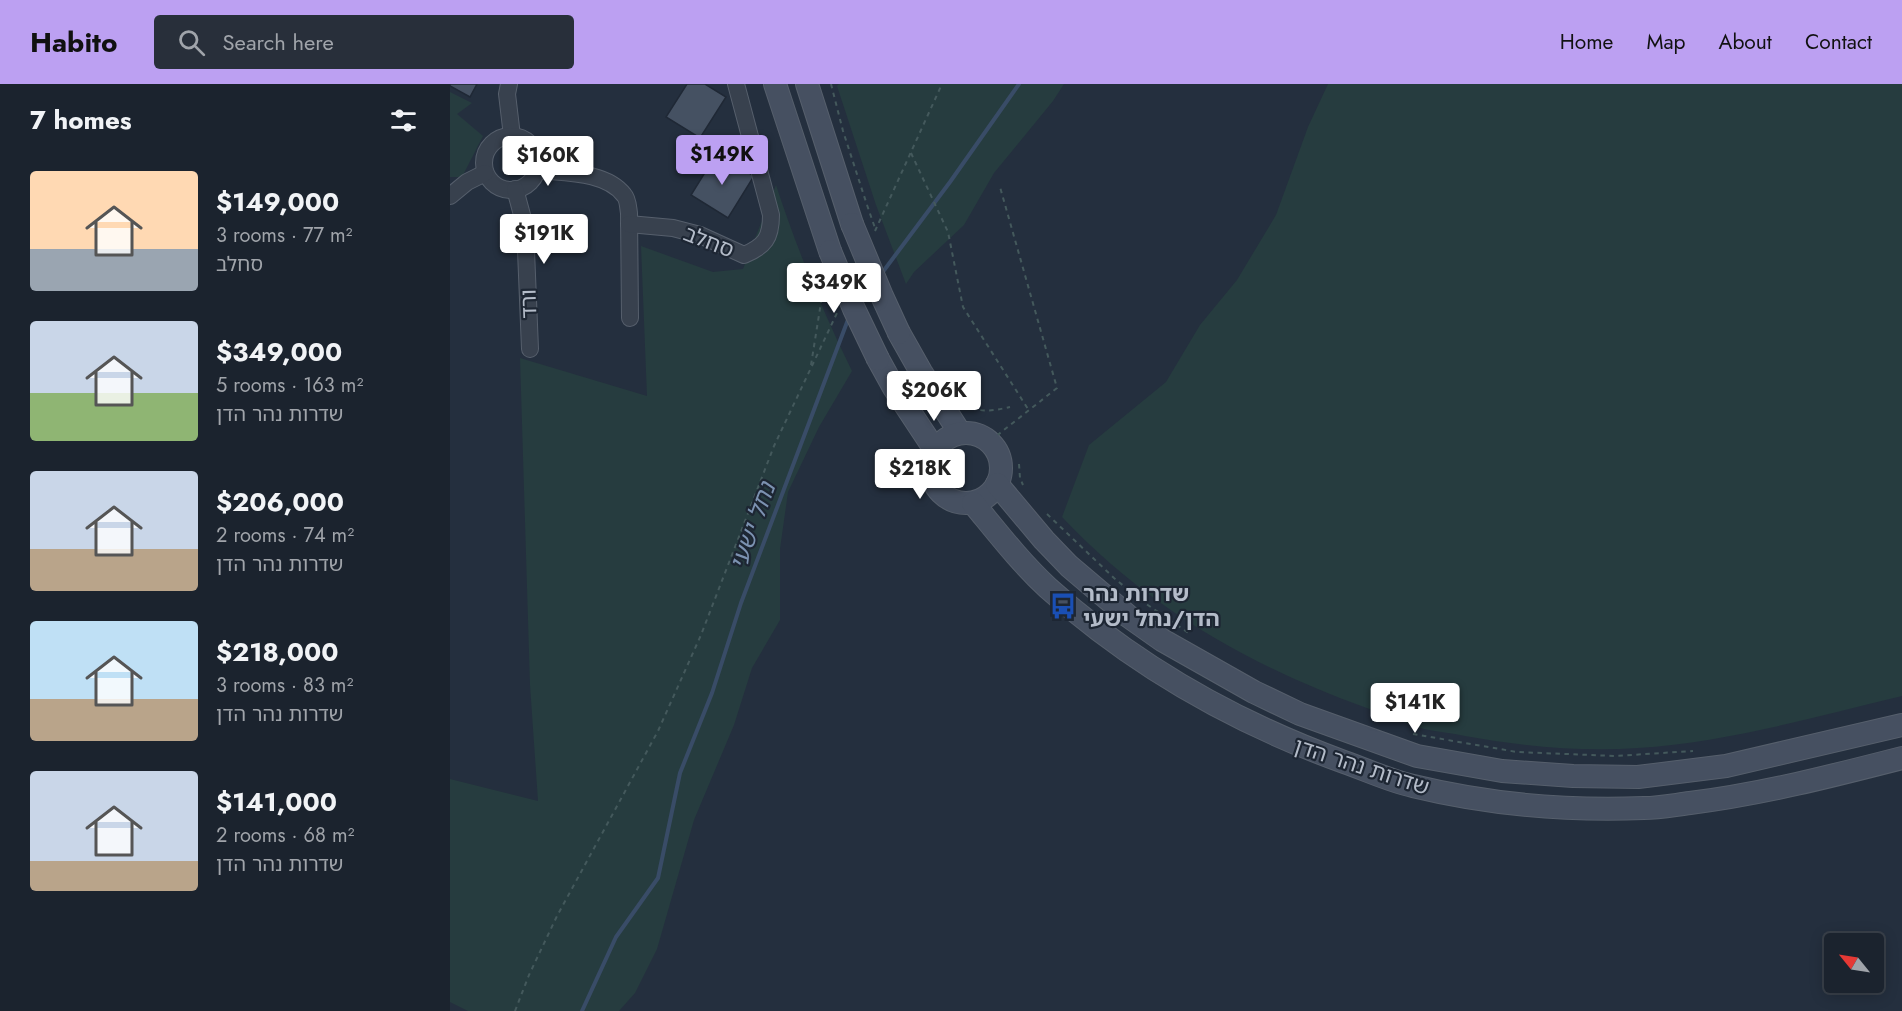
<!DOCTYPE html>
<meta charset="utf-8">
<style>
body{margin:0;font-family:Jost,"Noto Sans Hebrew",sans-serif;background:#282f3a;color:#f1f3f6;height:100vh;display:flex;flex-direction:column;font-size:22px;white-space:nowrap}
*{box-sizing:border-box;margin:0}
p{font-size:20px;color:#a0a4aa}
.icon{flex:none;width:33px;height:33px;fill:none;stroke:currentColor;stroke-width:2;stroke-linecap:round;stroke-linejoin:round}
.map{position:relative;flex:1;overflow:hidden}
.sheet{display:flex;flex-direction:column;background:#1b232e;width:450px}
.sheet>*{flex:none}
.needle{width:39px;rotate:300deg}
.buttons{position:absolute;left:1374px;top:849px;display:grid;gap:12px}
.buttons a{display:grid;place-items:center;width:60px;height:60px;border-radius:6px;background:#1b232e;box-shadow:0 3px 15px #0003,0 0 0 2px #39404a;font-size:30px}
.price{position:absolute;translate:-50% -51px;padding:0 14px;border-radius:6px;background:#fff;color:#222;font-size:20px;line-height:39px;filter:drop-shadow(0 2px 3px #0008)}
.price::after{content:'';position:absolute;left:50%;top:36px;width:18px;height:14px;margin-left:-9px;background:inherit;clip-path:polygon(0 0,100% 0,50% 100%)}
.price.current{background:#bca0f2;color:#111}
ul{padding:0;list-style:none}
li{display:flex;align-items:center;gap:18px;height:150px;padding:0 30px}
li span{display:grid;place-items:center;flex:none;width:168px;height:120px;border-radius:6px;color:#555}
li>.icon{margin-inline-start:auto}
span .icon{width:72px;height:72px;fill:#fffc;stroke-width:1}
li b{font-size:26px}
h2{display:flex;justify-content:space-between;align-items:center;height:72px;padding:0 30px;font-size:26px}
header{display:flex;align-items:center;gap:36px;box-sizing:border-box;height:84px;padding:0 30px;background:#bca0f2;color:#111}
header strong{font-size:28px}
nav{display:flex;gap:33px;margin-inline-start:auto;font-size:21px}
.search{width:420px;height:54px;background:#282f3a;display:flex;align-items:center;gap:15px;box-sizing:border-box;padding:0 21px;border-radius:6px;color:#a0a4aa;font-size:22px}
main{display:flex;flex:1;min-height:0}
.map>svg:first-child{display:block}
</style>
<header>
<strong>Habito</strong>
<div class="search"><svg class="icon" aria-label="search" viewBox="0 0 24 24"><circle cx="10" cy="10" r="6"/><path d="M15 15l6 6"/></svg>Search here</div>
<nav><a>Home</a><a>Map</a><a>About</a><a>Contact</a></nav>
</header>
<main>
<section class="sheet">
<h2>7 homes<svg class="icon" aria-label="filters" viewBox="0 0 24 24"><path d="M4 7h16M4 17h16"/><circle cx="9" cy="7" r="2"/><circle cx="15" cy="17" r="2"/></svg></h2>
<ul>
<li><span style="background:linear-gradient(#ffd9b3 65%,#9aa5b1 0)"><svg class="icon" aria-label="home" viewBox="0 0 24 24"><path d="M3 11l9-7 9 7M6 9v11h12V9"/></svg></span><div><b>$149,000</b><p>3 rooms · 77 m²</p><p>סחלב</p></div></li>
<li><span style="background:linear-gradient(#c9d6e8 60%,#8fb573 0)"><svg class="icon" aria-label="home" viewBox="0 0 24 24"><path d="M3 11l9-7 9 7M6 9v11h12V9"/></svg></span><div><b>$349,000</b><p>5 rooms · 163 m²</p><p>שדרות נהר הדן</p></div></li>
<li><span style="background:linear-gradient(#c9d6e8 65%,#b9a48a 0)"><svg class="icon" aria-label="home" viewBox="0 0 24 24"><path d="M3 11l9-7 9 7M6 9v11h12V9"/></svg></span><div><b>$206,000</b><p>2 rooms · 74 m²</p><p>שדרות נהר הדן</p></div></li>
<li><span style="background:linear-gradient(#bfe0f5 65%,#b9a48a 0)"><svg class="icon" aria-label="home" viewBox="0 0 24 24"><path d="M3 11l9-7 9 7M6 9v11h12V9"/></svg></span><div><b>$218,000</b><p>3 rooms · 83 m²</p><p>שדרות נהר הדן</p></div></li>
<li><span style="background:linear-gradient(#c9d6e8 75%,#b9a48a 0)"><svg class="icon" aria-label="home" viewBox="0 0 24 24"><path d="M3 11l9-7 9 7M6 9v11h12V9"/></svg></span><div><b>$141,000</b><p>2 rooms · 68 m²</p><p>שדרות נהר הדן</p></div></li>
</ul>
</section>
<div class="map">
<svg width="1452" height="927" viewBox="0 0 1452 927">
<rect width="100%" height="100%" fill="#242f3e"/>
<g fill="#263c3f">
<polygon points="389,0 614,0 603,17 544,89 514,141 464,188 456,200 426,121 387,2"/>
<path d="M878 0H1452V612C1365 633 1278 658 1188 664 1131 668 1071 662 1015 652 1002 649 988 648 974 645 954 639 934 630 914 623 798 581 697 523 612 433L639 361 716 298 750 241 787 196 826 131 858 43Z"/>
<polygon points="0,8 22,19 7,30 33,52 12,93 0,93"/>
<path d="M326 101C347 165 372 226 402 287L369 343 338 408 330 465V536L302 584 284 641 244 736 207 865 185 909 169 927H18L0 918V695L88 717 80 601 70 274 197 312 191 162 263 188 293 185Z"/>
</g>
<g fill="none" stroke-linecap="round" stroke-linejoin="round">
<g stroke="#394c67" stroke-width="4">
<polyline points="432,189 500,98 569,0"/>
<polyline points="411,218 421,205"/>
<polyline points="132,927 166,853 208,794 230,689 262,609 291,519 399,233"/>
</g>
</g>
<g fill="#455162" stroke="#1f2835" stroke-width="1.5">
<polygon points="0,0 27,0 20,13 0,2"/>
<polygon points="237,0 255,0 276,13 250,54 216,33"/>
<polygon points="267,69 304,92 278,134 241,111"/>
</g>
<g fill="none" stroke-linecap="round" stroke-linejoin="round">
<g stroke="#565f6c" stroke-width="18">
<g id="street">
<polyline points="59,0 57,10 62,52"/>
<circle cx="61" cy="79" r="27"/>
<path d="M87 86C114 89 156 87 174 111 178 115 178 123 179 129L180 234"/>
<polyline points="65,105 75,142 80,265"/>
<polyline points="0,112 17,98 35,89"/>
<path d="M179 140 223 144 250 151 294 171C315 162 321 154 321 131L286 0"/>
</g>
</g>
<g stroke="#565f6c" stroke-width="24">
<g id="secondary">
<polyline points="325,0 380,167"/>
<polyline points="357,0 402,140"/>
<polyline points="449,249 471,288 510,349"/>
<polyline points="428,275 444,304 485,366"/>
<circle cx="516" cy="384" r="35"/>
<polyline points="547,400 594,456 619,482 678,532 712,556 804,608 850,630 967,672 1052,687 1123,692 1188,693 1276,682 1452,641"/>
<path d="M523 419C547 448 570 478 598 504 686 583 784 638 894 678 917 686 940 697 963 702 1037 720 1117 727 1194 724 1209 724 1224 721 1240 719 1312 710 1382 692 1452 674"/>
</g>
</g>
<g stroke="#44595c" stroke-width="2" stroke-dasharray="4.5 4.5" stroke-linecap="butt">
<polyline points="381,0 393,47 417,121"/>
<polyline points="461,69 498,148 513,223 578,325"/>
<polyline points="425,147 492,0"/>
<polyline points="361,281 372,212 363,177"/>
<path d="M513 321C531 329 542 327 560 323"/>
<polyline points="540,357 607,304 550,103"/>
<polyline points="569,380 570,394 573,401"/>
<polyline points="597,430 664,494 692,517 740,550"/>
<polyline points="963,650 1067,668 1165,672 1243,667"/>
<polyline points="65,927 79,891 107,832 208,647 251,551 324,362 387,229"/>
</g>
<use href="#street" stroke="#38414e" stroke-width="16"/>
<use href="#secondary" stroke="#465061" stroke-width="22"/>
<g stroke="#565f6c" stroke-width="24" stroke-linecap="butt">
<g id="secondary-bridge">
<polyline points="402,140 432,212 449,249"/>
<polyline points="380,167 404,225 428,275"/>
</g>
</g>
<polyline stroke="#44595c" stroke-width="2" stroke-dasharray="4.5 4.5" stroke-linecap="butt" points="417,121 425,144"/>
<use href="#secondary-bridge" stroke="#465061" stroke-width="22"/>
</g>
<defs>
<g id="bus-bare" transform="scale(2.07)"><path d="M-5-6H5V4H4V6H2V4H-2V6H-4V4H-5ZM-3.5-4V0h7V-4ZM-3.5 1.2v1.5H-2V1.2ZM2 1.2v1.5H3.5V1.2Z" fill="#1a4fb4" stroke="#1d2633" stroke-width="2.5" paint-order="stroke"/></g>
</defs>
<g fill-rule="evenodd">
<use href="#bus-bare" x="613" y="522"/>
</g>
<g text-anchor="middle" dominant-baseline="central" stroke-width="4.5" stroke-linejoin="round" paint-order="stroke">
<g font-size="22" fill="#b4bcc9" stroke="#1d2633">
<text transform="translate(259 157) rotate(21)">סחלב</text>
<text transform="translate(78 220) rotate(-92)">ורד</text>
<text transform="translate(912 682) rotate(18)">שדרות נהר הדן</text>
</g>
<g font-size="22" font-weight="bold" fill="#b4bcc9" stroke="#1d2633" text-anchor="start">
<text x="633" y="509">שדרות נהר<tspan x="633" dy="25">הדן/נחל ישעי</tspan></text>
</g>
<g font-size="24" font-style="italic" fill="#7c92b1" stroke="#1d2633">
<text transform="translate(302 442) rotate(-70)">נחל ישעי</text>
</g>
</g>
</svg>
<div class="buttons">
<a><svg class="needle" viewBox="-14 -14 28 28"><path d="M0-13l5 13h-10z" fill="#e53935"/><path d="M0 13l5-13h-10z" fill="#a0a4aa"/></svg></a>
</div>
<b class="price current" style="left:272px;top:102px">$149K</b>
<b class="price" style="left:98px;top:103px">$160K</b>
<b class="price" style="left:94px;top:181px">$191K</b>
<b class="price" style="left:384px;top:230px">$349K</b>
<b class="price" style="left:484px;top:338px">$206K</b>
<b class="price" style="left:470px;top:416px">$218K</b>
<b class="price" style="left:965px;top:650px">$141K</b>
</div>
</main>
